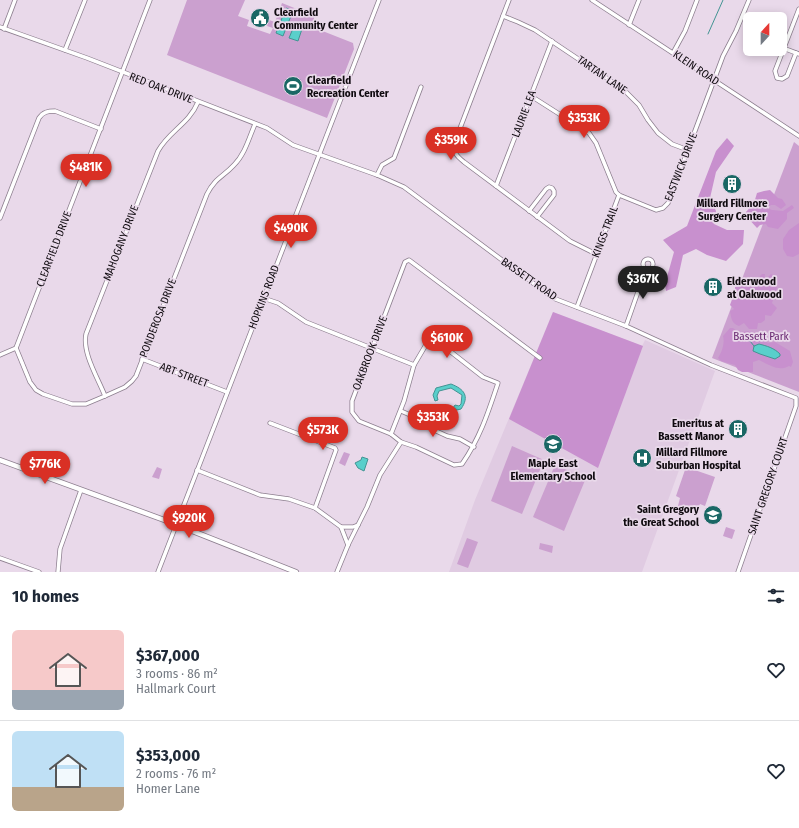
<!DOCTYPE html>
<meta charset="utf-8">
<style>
body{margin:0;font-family:"Fira Sans Condensed",sans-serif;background:#f6f6f7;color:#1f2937;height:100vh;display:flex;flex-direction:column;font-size:15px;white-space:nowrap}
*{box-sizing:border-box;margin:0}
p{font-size:13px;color:#747a83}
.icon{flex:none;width:22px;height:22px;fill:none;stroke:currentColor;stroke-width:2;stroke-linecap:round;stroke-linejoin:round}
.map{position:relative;height:572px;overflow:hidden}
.drawer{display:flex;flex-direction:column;background:#fff;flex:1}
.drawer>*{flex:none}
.needle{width:26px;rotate:21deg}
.fabs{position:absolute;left:743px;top:12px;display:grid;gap:8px}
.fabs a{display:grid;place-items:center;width:44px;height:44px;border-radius:6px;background:#fff;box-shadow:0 2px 10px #0003;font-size:20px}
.price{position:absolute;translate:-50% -34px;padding:0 9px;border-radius:14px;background:#d93025;color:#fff;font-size:13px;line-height:26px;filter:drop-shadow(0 1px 2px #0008)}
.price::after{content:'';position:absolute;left:50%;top:24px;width:12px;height:9px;margin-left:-6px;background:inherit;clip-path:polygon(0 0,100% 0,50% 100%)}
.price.on{background:#222;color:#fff}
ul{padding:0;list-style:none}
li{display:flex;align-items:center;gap:12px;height:100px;padding:0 12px}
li+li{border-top:1px solid #e0e1e3}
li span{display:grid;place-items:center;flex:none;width:112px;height:80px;border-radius:6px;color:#555}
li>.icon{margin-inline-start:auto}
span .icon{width:48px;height:48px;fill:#fffc;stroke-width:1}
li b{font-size:17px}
h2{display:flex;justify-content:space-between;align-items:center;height:48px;padding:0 12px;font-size:17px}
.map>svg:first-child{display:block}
</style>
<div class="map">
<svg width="799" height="572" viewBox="0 0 799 572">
<rect width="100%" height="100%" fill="#e9d9ea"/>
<polygon fill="#e0cbe2" points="553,312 642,346 645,340 715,371 642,572 449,572 475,500"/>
<g fill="#cba0cf">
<polygon points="187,0 245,0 238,16 249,20 247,26 270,34 273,28 267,26 269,20 275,22 282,3 314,16 314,24 320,30 353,43 354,49 327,118 167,55"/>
<polygon points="794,142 799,146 799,392 712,358"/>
<polygon points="512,446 544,460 522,514 491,501"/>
<polygon points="344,452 350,454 345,466 339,463"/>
<polygon points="555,465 586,478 564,531 533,517"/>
<polygon points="157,467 162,469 159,479 152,477"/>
<polygon points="686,467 715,477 705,506 700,504 696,512 678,506 680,498 676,496"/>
<polygon points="726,527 735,530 732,539 723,536"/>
<polygon points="467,538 478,542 468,568 457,564"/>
<polygon points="540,543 553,546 552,553 539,549"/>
</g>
<g fill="#c890ce">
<polygon points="727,138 734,146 716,172 710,198 716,211 714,224 727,230 744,230 743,244 726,261 707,255 696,249 683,255 676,287 666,291 665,284 674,252 663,240 687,226 716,151"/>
<polygon points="770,190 778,198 782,199 786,205 781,209 775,205 771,205 767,208 772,210 783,211 792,205 794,208 787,213 787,219 778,229 768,227 766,224 760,225 757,228 746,216 746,212 754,203 757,193 764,191"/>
<polygon points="799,223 799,254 793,257 787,256 783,249 783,239 789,230"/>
<path d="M762 274H765L764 281 771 274 774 276 777 288 772 303 777 308 771 316 765 315V320L761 323H758L757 329H749L744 323 739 326C732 324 731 318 730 311L734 309 730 305 735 291V287L744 285 753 288 759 281 760 276Z"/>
<polygon points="553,312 643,346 598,468 509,419"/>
<path d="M730 328H733L737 331 736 333 738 337 742 332 748 331 755 336 756 340 762 338 768 343 775 342 790 351 793 362 791 367 789 366C779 372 769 365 759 360L753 362V372H742L738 370 735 365 721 361 718 358C722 352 725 343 723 336Z"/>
</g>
<g fill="#59cfcb" stroke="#439493">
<polygon points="286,8 293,11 283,36 276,33"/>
<polygon points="294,26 302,29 298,41 289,38"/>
<path d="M759 344C767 346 774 348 780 354V356L775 359 760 354 753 351 754 346Z"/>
<path d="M451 384C464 389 470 396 461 409L457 410 453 408 455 405 459 406 461 404 462 395 451 388 439 391 437 396 438 400 435 401 433 395 436 388Z"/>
<polygon points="362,457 368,459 364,471 358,468 355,463 361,460"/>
</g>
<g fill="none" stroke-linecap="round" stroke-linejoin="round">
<g stroke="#439493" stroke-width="1">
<polyline points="708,34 723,0"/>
<polyline points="741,336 750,341 754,346"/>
</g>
<g stroke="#8d7f8f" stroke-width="5">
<g id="minor">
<path d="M509 0 454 144C453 153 458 157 464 162L570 241 596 254"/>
<polyline points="592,0 799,136"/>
<polyline points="503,16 518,22 535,30 623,89 639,105 648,120 658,133 672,144 688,150"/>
<polyline points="629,25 639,0"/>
<polyline points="0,27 87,58 267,128 293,145 377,175 404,187 553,298 626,326 711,365 796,398 796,406 738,572"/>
<polyline points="4,29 15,0"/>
<polyline points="783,48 799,54"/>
<polyline points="65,50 85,0"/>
<polyline points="673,53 685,31 697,0"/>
<polyline points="796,53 787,76 782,79 777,78 775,71 799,9"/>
<polyline points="531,96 589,133 596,143 616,192 619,195"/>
<polyline points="377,175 382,165 394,158 421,87"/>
<polyline points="496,186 552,41"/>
<polyline points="619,195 656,210 663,208 668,203 723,56 736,31 749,0"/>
<polyline points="529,211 546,189 549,187 552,188 554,191 554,195 537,217"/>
<path d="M0 218 39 118C43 112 48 111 55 111L101 129"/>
<circle cx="648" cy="264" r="5"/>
<polyline points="263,298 278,303 306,322 414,365"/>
<polyline points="577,307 619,195"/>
<polyline points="626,326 646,269"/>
<path d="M16 348 30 382 36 390 43 394 72 404H86L105 396 125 387 132 381 136 376 207 194C215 178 223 177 234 165 245 154 249 138 255 124"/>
<polyline points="0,355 16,348 150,0"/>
<polyline points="142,359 227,392"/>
<path d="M105 396C98 378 82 353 86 334L158 151C169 131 189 124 198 102"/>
<polyline points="401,411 417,418 434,430 447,436 460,439 474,447"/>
<polyline points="270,423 335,448 336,450 315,508"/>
<path d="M391 434 404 401 414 365 427 343 437 341 483 377 498 383C488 413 480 438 462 464L454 465 416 447 401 442"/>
<polyline points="197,470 260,495 289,499 315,508 341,527 348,545"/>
<polyline points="341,527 353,527 358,525"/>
<polyline points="0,558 39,572"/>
<polyline points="58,572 60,549 81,490"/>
<polyline points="158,572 379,0"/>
<polyline points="337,572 348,545 367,507 380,475 401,442 391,434 359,421 352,412 352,401 405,262 409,260 540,358"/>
</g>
</g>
<g stroke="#8d7f8f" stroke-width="6">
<polyline id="major" points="0,460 167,521 296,572"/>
</g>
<use href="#minor" stroke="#fff" stroke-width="3.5"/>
<use href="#major" stroke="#fff" stroke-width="4.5"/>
</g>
<defs>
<g id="civic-disc" transform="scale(1)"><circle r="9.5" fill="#1a6765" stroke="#e9d9ea"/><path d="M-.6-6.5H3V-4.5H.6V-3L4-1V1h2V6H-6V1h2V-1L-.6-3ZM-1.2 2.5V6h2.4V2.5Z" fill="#fff"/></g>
<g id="stadium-disc" transform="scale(1)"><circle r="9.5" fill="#1a6765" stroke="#e9d9ea"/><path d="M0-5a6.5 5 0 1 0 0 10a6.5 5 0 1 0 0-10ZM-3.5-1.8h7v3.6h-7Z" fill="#fff"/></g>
<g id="building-disc" transform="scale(1)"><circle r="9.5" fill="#1a6765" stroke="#e9d9ea"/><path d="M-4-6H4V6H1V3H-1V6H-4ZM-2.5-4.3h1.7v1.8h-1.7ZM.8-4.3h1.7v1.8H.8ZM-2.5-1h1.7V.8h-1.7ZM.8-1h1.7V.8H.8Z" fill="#fff"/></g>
<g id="school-disc" transform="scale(1)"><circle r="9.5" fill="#1a6765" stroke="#e9d9ea"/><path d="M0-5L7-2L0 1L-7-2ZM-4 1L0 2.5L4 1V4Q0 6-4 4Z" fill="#fff"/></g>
<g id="hospital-disc" transform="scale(1)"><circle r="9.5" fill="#1a6765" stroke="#e9d9ea"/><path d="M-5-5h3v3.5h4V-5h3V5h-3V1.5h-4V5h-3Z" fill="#fff"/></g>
</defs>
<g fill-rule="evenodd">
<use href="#civic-disc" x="260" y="18"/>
<use href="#stadium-disc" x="293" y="86"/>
<use href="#building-disc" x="732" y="184"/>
<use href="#building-disc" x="713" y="287"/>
<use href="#building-disc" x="738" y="429"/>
<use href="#school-disc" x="553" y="444"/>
<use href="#hospital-disc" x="642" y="458"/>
<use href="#school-disc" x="713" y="515"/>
</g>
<g text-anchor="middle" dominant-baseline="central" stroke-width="3.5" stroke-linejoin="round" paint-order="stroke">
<g font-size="11" font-weight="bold" fill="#0f0a0f" stroke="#e9d9ea" text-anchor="start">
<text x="274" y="12">Clearfield<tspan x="274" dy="13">Community Center</tspan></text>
<text x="307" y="80">Clearfield<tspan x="307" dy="13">Recreation Center</tspan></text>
<text x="732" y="203" text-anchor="middle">Millard Fillmore<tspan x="732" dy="13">Surgery Center</tspan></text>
<text x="727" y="281">Elderwood<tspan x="727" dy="13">at Oakwood</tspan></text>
<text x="724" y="423" text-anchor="end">Emeritus at<tspan x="724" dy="13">Bassett Manor</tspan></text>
<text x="656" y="452">Millard Fillmore<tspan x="656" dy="13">Suburban Hospital</tspan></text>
<text x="553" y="463" text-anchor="middle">Maple East<tspan x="553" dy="13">Elementary School</tspan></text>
<text x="699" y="509" text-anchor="end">Saint Gregory<tspan x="699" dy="13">the Great School</tspan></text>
</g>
<g font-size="11" fill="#0f0a0f" stroke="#e9d9ea">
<text transform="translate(696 68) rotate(34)">KLEIN ROAD</text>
<text transform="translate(602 75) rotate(35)">TARTAN LANE</text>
<text transform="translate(161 88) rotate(21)">RED OAK DRIVE</text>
<text transform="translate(524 114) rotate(-69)">LAURIE LEA</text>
<text transform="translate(681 167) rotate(-69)">EASTWICK DRIVE</text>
<text transform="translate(605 232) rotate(-69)">KINGS TRAIL</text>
<text transform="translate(121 243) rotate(-69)">MAHOGANY DRIVE</text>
<text transform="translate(54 249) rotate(-69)">CLEARFIELD DRIVE</text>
<text transform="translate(529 279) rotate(35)">BASSETT ROAD</text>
<text transform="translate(264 297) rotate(-69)">HOPKINS ROAD</text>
<text transform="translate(158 318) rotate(-69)">PONDEROSA DRIVE</text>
<text transform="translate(370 353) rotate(-69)">OAKBROOK DRIVE</text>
<text transform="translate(184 375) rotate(21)">ABT STREET</text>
<text transform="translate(768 486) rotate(-71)">SAINT GREGORY COURT</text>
</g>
<g font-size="11" fill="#67256f" stroke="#e9d9ea">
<text x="761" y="336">Bassett Park</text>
</g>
</g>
</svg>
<div class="fabs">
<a><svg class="needle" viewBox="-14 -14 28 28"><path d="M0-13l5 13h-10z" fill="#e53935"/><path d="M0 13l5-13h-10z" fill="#747a83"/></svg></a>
</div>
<b class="price" style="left:584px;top:139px">$353K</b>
<b class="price" style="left:451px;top:161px">$359K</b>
<b class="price" style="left:86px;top:188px">$481K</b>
<b class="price" style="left:291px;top:249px">$490K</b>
<b class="price on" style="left:643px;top:300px">$367K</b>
<b class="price" style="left:447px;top:359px">$610K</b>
<b class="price" style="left:433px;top:438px">$353K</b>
<b class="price" style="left:323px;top:451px">$573K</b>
<b class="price" style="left:45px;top:485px">$776K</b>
<b class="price" style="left:189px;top:539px">$920K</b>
</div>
<section class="drawer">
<h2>10 homes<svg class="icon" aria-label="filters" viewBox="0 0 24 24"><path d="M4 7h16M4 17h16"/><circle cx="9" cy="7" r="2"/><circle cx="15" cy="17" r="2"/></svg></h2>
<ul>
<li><span style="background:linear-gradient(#f6c9c9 75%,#9aa5b1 0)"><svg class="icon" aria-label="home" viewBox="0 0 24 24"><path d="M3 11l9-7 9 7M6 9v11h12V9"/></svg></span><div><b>$367,000</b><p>3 rooms · 86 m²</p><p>Hallmark Court</p></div><svg class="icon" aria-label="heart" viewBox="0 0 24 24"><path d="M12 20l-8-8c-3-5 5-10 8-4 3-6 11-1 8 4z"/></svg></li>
<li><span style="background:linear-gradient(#bfe0f5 70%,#b9a48a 0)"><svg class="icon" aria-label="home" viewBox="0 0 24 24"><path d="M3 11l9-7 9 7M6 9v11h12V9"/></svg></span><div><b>$353,000</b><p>2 rooms · 76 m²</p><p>Homer Lane</p></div><svg class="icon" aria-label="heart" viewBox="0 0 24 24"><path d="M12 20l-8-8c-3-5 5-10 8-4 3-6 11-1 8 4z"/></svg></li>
</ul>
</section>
